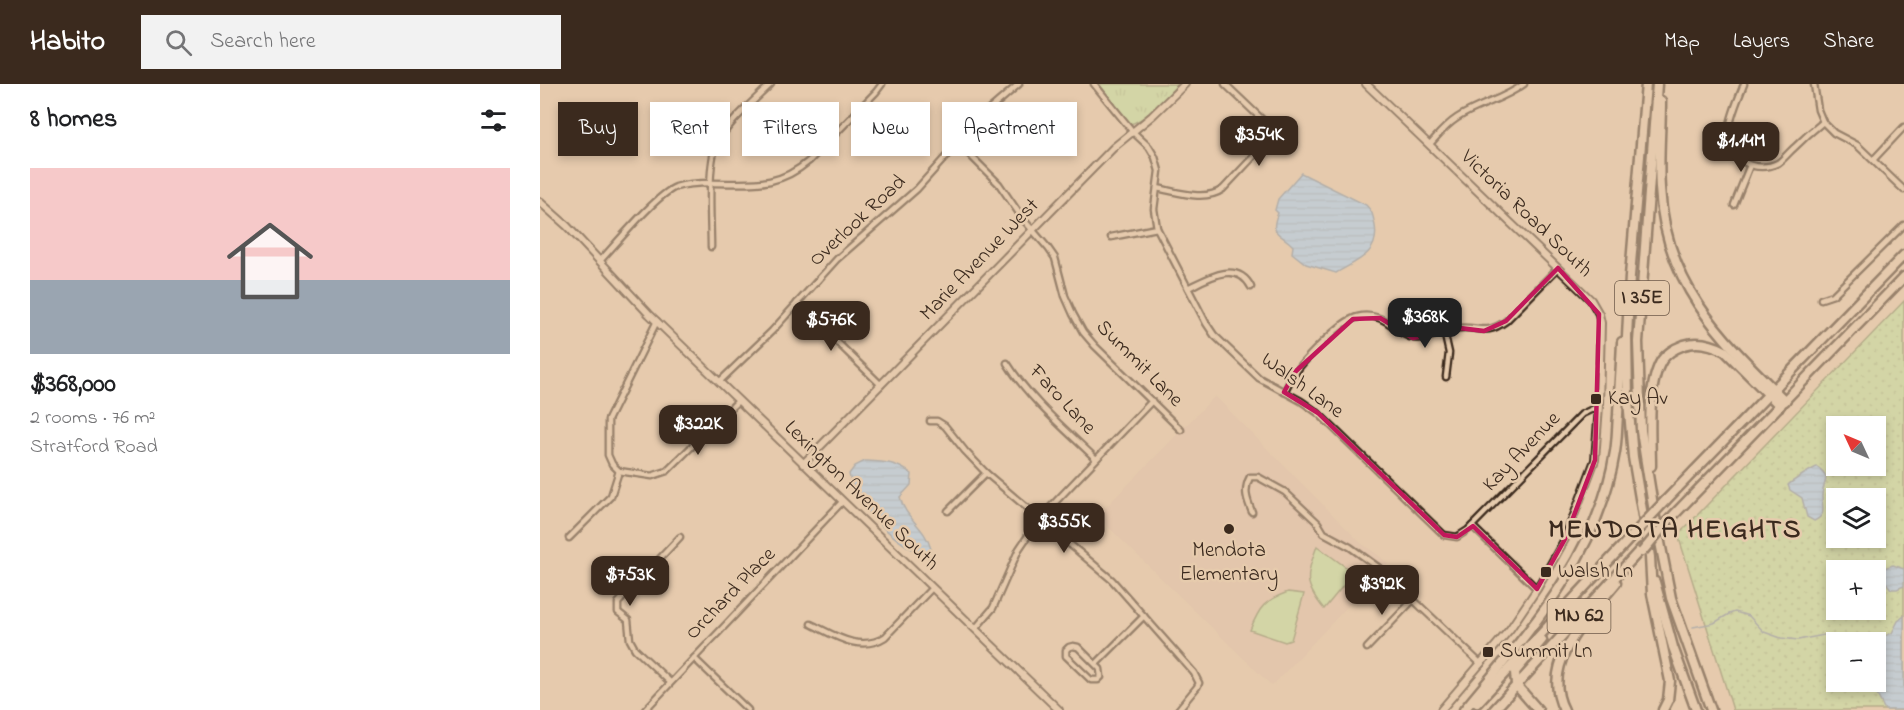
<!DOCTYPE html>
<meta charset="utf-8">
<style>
body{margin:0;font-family:"Indie Flower",sans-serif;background:#f2f2f2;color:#202124;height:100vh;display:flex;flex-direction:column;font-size:22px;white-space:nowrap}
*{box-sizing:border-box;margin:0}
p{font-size:20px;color:#757577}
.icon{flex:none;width:33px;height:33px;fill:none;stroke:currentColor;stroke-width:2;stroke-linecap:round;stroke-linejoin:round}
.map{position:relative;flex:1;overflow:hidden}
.panel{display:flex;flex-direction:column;background:#fff;width:540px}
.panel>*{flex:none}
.top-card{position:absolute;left:18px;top:18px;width:570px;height:54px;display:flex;gap:12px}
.needle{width:39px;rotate:314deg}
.buttons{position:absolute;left:1286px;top:332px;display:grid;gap:12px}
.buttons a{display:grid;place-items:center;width:60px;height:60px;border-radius:0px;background:#fff;box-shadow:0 3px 9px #0003;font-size:30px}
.price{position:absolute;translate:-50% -51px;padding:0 14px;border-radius:12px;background:#3b2a1e;color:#fff;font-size:20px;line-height:39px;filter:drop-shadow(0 2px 3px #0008)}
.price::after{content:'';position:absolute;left:50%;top:36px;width:18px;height:14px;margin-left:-9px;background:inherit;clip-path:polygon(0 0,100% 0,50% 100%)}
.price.on{background:#222;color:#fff}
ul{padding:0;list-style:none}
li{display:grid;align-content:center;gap:12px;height:318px;padding:0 30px}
li span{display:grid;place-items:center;height:186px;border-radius:0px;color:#555}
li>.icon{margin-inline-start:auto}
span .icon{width:108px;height:108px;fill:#fffc;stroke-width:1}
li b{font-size:26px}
h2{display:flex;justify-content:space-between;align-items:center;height:72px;padding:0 30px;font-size:26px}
.pill{padding:0 21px;border-radius:0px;background:#fff;box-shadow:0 3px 9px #0003;font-size:21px;line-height:54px}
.pill.on{background:#3b2a1e;color:#fff}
header{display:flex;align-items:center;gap:36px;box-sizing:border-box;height:84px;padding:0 30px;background:#3b2a1e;color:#fff}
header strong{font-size:28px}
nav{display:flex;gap:33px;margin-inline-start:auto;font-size:21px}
.search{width:420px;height:54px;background:#f2f2f2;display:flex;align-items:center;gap:15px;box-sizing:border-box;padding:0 21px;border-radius:0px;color:#757577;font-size:22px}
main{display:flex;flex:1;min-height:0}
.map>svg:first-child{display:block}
</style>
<header>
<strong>Habito</strong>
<div class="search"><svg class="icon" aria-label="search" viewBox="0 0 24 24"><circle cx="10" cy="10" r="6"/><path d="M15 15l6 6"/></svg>Search here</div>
<nav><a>Map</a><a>Layers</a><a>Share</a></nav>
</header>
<main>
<section class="panel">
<h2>8 homes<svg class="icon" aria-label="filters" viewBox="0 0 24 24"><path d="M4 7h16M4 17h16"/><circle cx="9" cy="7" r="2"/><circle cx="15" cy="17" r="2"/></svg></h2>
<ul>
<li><span style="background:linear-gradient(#f6c9c9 60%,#9aa5b1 0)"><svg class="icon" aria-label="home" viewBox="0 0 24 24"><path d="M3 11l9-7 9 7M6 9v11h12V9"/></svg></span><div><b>$368,000</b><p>2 rooms · 76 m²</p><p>Stratford Road</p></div></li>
</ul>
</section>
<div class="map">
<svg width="1364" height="626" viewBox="0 0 1364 626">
<defs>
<pattern id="grass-dots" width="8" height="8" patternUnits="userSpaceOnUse" patternTransform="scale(1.5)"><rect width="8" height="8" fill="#bde29d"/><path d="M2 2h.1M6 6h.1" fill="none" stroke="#a3c287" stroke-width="1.8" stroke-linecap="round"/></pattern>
<pattern id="park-tufts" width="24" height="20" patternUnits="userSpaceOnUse" patternTransform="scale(1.5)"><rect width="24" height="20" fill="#bde29d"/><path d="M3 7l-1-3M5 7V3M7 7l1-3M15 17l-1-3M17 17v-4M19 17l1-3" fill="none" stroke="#a3c287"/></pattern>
<pattern id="water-rules" width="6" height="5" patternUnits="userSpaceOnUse" patternTransform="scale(1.5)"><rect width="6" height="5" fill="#9fcffb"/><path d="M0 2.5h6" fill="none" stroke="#8ab2d7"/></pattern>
</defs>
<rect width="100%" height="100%" fill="#e6cbad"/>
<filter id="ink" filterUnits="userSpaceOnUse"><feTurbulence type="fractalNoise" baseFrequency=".0167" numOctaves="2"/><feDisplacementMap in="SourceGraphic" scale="12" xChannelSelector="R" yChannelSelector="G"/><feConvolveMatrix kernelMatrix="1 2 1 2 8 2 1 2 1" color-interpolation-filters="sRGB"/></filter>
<g filter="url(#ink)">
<polygon fill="#e0c0ab" points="675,312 821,459 841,473 848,480 732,602 557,432"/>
<path fill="url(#grass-dots)" stroke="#7c865e" stroke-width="1.5" fill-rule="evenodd" d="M1364 217V626H1193L1138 451ZM1296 342H1335V381H1296ZM1296 414H1335V453H1296ZM1296 486H1335V525H1296ZM1296 558H1335V597H1296Z"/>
<path fill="url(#park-tufts)" stroke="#7c865e" stroke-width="1.5" d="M559 0H638C627 11 606 37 590 40Z"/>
<g fill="#bde29d" stroke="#7c865e" stroke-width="1.5">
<path d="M777 462 811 487 812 491 784 525C763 499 766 493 777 462Z"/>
<path d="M748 508 764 510 751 556 745 558 710 546C720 522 724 517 748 508Z"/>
</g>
<g fill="url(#water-rules)" stroke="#778da3" stroke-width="1.5">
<path d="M761 89 826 121C833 128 833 132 835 142 840 170 816 177 796 189L766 180 752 169 753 162C742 149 728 152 738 129L735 126 738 115Z"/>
<path d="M325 377C345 378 355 378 372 390L371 401 360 413C365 435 385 442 391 465L387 471C358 464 314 420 309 390L315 382Z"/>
<path d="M1277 383C1294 394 1281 400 1282 413 1282 424 1287 431 1274 437L1267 433 1262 414 1250 406 1248 401C1251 398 1273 384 1277 383Z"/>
<polygon points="1353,481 1364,485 1364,502 1357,505 1351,505 1341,492 1344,484"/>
<polygon points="1364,532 1364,626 1345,626 1336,609 1323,602 1319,597 1335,597 1335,564 1339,562 1344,552 1352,549 1358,537"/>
</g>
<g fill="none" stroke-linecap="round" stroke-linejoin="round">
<polyline stroke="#778da3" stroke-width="1.5" points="1153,543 1174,539 1189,530 1195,528 1209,532 1224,548 1241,554 1258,556 1284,551 1297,558 1308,558"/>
<g stroke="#3b2a1e" stroke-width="9">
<g id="street">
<polyline points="554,0 593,48 609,63 615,73 619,87 614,125 617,144 666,239 674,251 719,294 761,317 778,329 904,451 917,453 928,446 1042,330 1059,322"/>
<path d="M1204 0C1195 25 1174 61 1206 79 1215 84 1228 84 1238 79 1244 75 1249 68 1255 63 1264 54 1273 46 1283 38"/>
<polyline points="1274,0 1278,26 1283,38 1294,49 1317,61 1364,106"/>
<polyline points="418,59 459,100 483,135 508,164 515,174 525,212 533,230 543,248 555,262 641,346"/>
<path d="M890 60C898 51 906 41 917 34 938 20 963 16 984 0"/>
<polyline points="1333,76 1364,43"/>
<path d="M617 104C638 108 665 118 683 105L731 54V47L729 42 685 0"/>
<polyline points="1194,121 1210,81"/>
<polyline points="571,153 617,144"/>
<path d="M171 163C171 139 167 83 176 62 184 42 215 16 231 0"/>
<path d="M60 177C76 160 117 110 136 103 148 99 161 99 173 99 212 99 237 104 269 77L336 8 342 0"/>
<path d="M648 204C668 194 697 176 711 203"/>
<polyline points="1281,215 1293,211 1364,141"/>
<polyline points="257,219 341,301"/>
<polyline points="117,237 68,336 68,371 72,380 79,387 112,392 127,387 198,317"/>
<polyline points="904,247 909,269 906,293"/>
<path d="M467 279C490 316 524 344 555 374"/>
<polyline points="179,298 232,247 297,175 377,105 443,31 479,0"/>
<path d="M744 308C748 301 751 294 756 288 764 276 799 240 812 235 820 231 830 231 839 234 852 238 860 252 874 254 889 256 904 246 919 244 940 242 945 252 966 237L1018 184"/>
<polyline points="390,337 397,337 405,342 425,367 446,389 572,496 654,589 659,599 657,603 638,626"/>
<polyline points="408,427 446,389"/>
<path d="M712 428C707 416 703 406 710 393H718L745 408 778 439 784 449 810 463 842 486 941 580"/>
<polyline points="932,442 997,505"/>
<polyline points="29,454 71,412 79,387"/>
<path d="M271 540C294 551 320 569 345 553L392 504"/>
<polyline points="435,545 453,524 479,465 500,434 612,317"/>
<polygon points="533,562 538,563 560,585 561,593 558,596 551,596 526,572 526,566 529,563"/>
<polyline points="827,564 873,516"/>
<polyline points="154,574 208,626"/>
<polyline points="556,580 604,532"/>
<polyline points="130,598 95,565 90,556 88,536 78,528 78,519 140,453"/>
<polyline points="105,626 302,418"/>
</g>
</g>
<g stroke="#3b2a1e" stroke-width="10">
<g id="secondary">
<polyline points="826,0 1051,216 1059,230 1061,239 1059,322 1055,376 1025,455 997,505 970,545 901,626"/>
<polyline points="0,118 27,142 109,230 519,626"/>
<polyline points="263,380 574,63 612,32 645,0"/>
</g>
</g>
<g stroke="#3b2a1e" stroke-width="13">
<g id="highway">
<polyline points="1106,0 1090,192 1087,253 1088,316 1093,373 1110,473 1112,510 1130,597 1128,616 1123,626"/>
<polyline points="1117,0 1098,258 1101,347 1114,428 1131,514 1171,626"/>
<path d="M1121 17C1121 46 1118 75 1120 104 1125 201 1180 253 1245 317"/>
<path d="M1111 382C1111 353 1106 302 1122 276 1127 269 1136 264 1144 261 1159 256 1172 260 1185 267L1240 322"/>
<polyline points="1126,416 1364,171"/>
<polyline points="1128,437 1364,193"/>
<polyline points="1115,498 1133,563 1156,626"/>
<polyline points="937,619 1091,453"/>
<path d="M924 626C989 547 1058 473 1075 368 1077 356 1077 343 1078 331 1079 307 1081 282 1082 258"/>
<polyline points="954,626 1102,464"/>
<polyline points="998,626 976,601 975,588 1002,556"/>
<path d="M1024 626C999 579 1049 532 1076 499"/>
</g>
</g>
<use href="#street" stroke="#e6cbad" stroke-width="4.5"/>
<use href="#secondary" stroke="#e6cbad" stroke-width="6"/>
<use href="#highway" stroke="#e6cbad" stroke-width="8"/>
<g stroke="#3b2a1e" stroke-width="13" stroke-linecap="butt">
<g id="highway-bridge">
<polyline points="1091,453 1126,416"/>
<polyline points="1102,468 1128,437"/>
</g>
</g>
<use href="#highway-bridge" stroke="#e6cbad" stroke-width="8"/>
</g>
</g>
<path d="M0 0H1364V626H0ZM1018 184 1059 230 1055 376 1025 455 997 505 933 442 917 453 904 451 778 329 744 308 756 287 813 235 840 234 873 254 920 244 944 247 966 237Z" fill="#e6cbad" fill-opacity=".55" fill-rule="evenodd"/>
<path fill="none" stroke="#c2185b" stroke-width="4.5" stroke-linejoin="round" d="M1018 184 1059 230 1055 376 1025 455 997 505 933 442 917 453 904 451 778 329 744 308 756 287 813 235 840 234 873 254 920 244 944 247 966 237Z"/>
<g fill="#3b2a1e" stroke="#e6cbad" stroke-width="2">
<rect x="1050" y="309" width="12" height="12" rx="3"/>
<circle cx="689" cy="445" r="6"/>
<rect x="1000" y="482" width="12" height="12" rx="3"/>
<rect x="942" y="562" width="12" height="12" rx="3"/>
</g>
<g text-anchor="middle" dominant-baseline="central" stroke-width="5" stroke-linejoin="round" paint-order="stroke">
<g fill="#e6cbad" stroke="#6e5a49" stroke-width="1.5">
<rect x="1075" y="197" width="54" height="34" rx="4.5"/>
<rect x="1007.5" y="515" width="63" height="34" rx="4.5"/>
</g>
<g font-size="20" font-weight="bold" fill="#3b2a1e">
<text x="1102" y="214">I 35E</text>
<text x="1039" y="532">MN 62</text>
</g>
<g font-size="21" fill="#3b2a1e" stroke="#e6cbad">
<text transform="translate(986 130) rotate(44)">Victoria Road South</text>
<text transform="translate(318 137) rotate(-43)">Overlook Road</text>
<text transform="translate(440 176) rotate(-46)">Marie Avenue West</text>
<text transform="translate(599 280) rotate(45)">Summit Lane</text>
<text transform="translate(762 302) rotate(36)">Walsh Lane</text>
<text transform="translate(522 316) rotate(47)">Faro Lane</text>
<text transform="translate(982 368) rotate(-46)">Kay Avenue</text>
<text transform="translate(321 412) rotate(44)">Lexington Avenue South</text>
<text transform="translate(191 510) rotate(-46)">Orchard Place</text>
</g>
<g font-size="21" fill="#3b2a1e" stroke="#e6cbad" text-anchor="start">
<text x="1068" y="315">Kay Av</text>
<text x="689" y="467" text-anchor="middle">Mendota<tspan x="689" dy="24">Elementary</tspan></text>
<text x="1018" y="488">Walsh Ln</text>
<text x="960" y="568">Summit Ln</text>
</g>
<g font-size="27" font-weight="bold" letter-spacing="1.5" fill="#3b2a1e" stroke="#e6cbad">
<text x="1135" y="446">MENDOTA HEIGHTS</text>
</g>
</g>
</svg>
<div class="buttons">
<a><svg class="needle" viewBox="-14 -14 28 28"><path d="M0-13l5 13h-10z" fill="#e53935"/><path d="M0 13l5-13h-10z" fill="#757577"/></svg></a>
<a><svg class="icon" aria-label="layers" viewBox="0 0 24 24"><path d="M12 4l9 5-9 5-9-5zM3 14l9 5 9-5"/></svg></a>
<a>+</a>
<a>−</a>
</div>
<b class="price" style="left:719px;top:83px">$354K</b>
<b class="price" style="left:1201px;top:89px">$1.14M</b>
<b class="price on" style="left:885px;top:265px">$368K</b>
<b class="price" style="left:291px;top:268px">$576K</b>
<b class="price" style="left:158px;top:372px">$322K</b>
<b class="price" style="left:524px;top:470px">$355K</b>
<b class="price" style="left:90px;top:523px">$753K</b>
<b class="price" style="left:842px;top:532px">$392K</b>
<div class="top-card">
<a class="pill on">Buy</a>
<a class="pill">Rent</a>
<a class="pill">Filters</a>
<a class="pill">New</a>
<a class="pill">Apartment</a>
</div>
</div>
</main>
